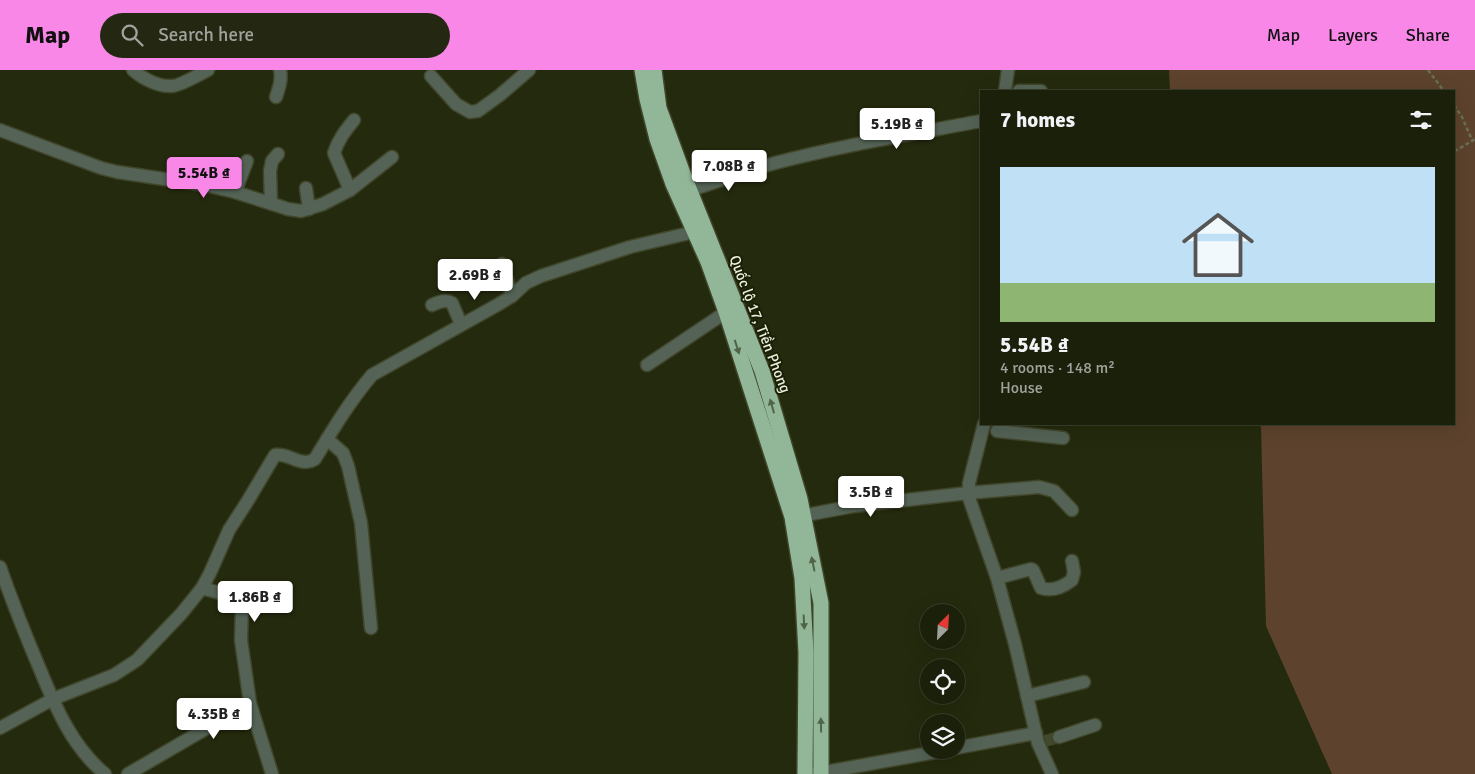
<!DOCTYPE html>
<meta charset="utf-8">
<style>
body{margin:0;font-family:Signika,sans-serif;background:#242813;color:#f1f3f6;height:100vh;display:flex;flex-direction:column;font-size:19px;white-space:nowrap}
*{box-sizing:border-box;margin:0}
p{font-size:16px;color:#a0a39c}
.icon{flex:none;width:28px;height:28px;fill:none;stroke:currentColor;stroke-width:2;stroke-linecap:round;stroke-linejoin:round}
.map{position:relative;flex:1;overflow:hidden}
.sheet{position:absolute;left:980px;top:20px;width:475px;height:335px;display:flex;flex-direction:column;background:#1b200a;border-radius:0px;box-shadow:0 5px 20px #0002,0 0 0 1px #393e2b}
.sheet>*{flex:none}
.needle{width:32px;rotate:24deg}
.buttons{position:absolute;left:920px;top:534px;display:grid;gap:10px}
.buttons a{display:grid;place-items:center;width:45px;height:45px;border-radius:50%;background:#1b200a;box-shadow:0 5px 20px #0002,0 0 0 1px #393e2b;font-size:25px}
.price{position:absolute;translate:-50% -42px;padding:0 11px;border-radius:5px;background:#fff;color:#222;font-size:16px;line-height:32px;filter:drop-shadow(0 1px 2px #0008)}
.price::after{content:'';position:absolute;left:50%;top:30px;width:15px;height:11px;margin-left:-8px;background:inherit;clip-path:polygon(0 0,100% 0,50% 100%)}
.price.selected{background:#f987e8;color:#111}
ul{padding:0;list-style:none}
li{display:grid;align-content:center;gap:10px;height:265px;padding:0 20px}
li span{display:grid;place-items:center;height:155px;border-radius:0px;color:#555}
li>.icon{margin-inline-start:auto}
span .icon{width:90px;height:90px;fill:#fffc;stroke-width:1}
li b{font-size:21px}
h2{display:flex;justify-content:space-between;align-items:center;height:60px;padding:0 20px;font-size:21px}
header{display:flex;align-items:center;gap:30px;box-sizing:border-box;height:70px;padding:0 25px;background:#f987e8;color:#111}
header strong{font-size:24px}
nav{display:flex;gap:28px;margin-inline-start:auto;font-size:18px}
.search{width:350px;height:45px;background:#242813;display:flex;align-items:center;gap:12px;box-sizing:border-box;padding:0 18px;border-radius:28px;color:#a0a39c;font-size:19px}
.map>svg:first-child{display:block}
</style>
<header>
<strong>Map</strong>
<div class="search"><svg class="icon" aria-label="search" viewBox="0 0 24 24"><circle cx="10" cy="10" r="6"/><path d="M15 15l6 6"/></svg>Search here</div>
<nav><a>Map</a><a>Layers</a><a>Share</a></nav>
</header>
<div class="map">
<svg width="1475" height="704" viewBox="0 0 1475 704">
<rect width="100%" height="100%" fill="#242a0d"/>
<polygon fill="#5d432d" points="1169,0 1475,0 1475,704 1332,704 1266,556 1261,357 1259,354 1454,354 1454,21 1170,21"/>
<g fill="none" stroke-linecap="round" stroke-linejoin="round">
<polyline stroke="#42482c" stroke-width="12" stroke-dasharray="12 6" stroke-linecap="butt" points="1045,671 1059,667"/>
<g stroke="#40462a" stroke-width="15">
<g id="minor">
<path d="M133 0C143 9 159 17 172 16 180 16 200 4 208 0"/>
<polyline points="431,6 456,34 470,42 478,41 500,25 529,0"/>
<polyline points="1005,21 1008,0"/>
<polyline points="1019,21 1041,21"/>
<path d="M276 27C279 18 282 10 280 0"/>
<polyline points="0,60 101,98 117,102 205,115 235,122 288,139 301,141 323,134 350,120 392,87"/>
<polyline points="306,118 309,139"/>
<path d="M350 120 334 83C338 70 345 61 354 50"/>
<polyline points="235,122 247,91"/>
<path d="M680 124C712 113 743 102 775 93 843 75 912 64 981 51"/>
<polyline points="271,133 270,101 272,91 278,84"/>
<polyline points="502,194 512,226"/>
<path d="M432 235C439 232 445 229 452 233L461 254"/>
<polyline points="647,295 726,242"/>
<polyline points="984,354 969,413 969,428 997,508 1015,574 1038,673 1052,704"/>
<polyline points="997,361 1063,368"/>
<polyline points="327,369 343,383 348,396 361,453 371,558"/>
<polyline points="795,447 854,436 968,423 1039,417 1054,421 1072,440"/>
<path d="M0 497C12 531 25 564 39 597 55 636 72 677 105 704"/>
<path d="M997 508 1031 499 1033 500 1041 518C1053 522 1063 517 1072 510L1074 502 1072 491"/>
<path d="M202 518C214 522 238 525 242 537L241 570 250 633"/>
<polyline points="1027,626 1084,612"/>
<path d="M0 658 53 629 114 605 137 590 181 544 202 518 210 503 229 460 247 432 275 385C290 383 301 398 315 389 333 359 350 331 372 305L499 234 512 226 526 213 541 206 630 177 694 162"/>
<polyline points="1059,667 1095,655"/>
<polyline points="956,678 1036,663"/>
<polyline points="128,704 250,633 272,704"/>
<polyline points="814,704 947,680"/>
</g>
</g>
<g stroke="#40462a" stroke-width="18">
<g id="highway">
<polyline points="642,0 647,29 657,69 673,114 708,192 726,242 792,447 802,508 806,583 805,704"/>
<polyline points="654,0 659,38 684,106 762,301 800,429 821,533 821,704"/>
</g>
</g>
<g stroke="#696e55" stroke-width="2.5" stroke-dasharray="4 2.5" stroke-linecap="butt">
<polyline points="1428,0 1444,21"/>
<polyline points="1454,35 1462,47 1473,72"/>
<polyline points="1454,80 1457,80 1475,69"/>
</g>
<use href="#minor" stroke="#546356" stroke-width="12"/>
<use href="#highway" stroke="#92b798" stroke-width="15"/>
</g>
<defs><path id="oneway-solid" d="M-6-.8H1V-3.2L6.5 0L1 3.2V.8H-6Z" transform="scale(1.25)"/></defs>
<g fill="#506447">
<use href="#oneway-solid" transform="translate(737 277) rotate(72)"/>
<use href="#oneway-solid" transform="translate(772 336) rotate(-106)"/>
<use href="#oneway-solid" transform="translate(813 494) rotate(-102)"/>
<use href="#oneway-solid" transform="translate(804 552) rotate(87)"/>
<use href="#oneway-solid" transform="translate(821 655) rotate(-91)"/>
</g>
<g text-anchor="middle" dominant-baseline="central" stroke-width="4" stroke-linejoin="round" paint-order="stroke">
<g font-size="15" fill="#ebf0df" stroke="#1a2004">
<text transform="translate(760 254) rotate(69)">Quốc lộ 17, Tiền Phong</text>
</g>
</g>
</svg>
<div class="buttons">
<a><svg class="needle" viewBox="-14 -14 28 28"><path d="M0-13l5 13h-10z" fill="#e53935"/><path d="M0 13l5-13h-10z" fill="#a0a39c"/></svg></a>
<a><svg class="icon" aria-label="locate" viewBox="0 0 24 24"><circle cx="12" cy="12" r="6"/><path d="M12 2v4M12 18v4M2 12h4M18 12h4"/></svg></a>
<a><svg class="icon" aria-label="layers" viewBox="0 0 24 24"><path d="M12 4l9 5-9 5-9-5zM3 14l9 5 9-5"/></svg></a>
</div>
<b class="price" style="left:897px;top:80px">5.19B ₫</b>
<b class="price" style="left:729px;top:122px">7.08B ₫</b>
<b class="price selected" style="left:204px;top:129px">5.54B ₫</b>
<b class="price" style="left:475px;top:231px">2.69B ₫</b>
<b class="price" style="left:871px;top:448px">3.5B ₫</b>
<b class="price" style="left:255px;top:553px">1.86B ₫</b>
<b class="price" style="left:214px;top:670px">4.35B ₫</b>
<section class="sheet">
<h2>7 homes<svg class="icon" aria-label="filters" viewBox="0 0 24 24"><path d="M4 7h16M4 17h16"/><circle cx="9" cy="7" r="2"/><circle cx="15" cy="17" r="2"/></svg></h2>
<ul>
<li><span style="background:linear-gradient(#bfe0f5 75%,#8fb573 0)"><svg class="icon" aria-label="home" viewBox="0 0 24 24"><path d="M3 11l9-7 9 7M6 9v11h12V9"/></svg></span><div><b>5.54B ₫</b><p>4 rooms · 148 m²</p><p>House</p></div></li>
</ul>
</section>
</div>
